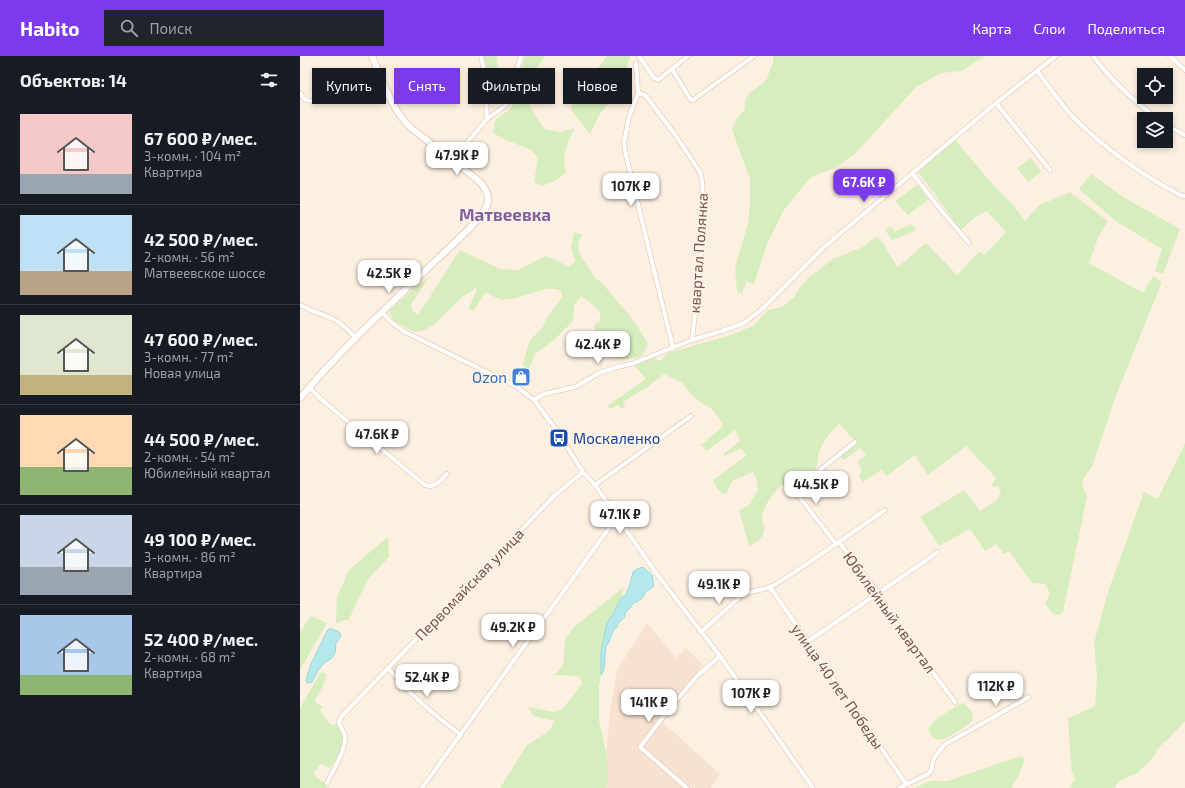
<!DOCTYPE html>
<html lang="ru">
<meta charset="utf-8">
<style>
body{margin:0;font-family:"Exo 2",sans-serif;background:#20242c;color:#f1f3f6;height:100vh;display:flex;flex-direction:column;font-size:15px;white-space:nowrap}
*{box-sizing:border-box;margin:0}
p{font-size:13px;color:#9ea1a6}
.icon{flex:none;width:22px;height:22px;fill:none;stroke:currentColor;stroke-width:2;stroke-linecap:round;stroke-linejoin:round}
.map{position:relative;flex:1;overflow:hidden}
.sheet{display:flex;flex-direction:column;background:#171b24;width:300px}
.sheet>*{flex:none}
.hud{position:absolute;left:12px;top:12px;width:380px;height:36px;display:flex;gap:8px}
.buttons{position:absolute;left:837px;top:12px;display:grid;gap:8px}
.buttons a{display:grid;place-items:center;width:36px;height:36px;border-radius:0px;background:#171b24;box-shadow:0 2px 6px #0003;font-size:20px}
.price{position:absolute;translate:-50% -34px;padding:0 9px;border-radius:8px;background:#fff;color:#222;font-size:13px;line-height:26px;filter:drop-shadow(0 1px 2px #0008)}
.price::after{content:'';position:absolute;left:50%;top:24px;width:12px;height:9px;margin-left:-6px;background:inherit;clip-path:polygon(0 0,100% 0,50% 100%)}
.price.selected{background:#7c3aed;color:#fff}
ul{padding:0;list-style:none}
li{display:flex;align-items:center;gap:12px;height:100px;padding:0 20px}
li+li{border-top:1px solid #363941}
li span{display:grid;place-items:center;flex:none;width:112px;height:80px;border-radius:0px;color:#555}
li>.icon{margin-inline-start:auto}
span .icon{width:48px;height:48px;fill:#fffc;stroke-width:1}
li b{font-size:17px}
h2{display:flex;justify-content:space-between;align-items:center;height:48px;padding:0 20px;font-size:17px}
.pill{padding:0 14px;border-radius:0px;background:#171b24;box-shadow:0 2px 6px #0003;font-size:14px;line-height:36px}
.pill.selected{background:#7c3aed;color:#fff}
header{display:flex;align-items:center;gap:24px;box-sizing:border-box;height:56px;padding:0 20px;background:#7c3aed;color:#fff}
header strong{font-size:19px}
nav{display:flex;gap:22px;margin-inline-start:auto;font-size:14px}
.search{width:280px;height:36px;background:#20242c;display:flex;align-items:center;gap:10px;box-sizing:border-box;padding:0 14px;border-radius:0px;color:#9ea1a6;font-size:15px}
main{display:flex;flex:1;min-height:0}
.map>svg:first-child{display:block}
</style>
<header>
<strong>Habito</strong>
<div class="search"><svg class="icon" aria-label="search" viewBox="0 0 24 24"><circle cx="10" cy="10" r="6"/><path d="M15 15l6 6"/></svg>Поиск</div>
<nav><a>Карта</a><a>Слои</a><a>Поделиться</a></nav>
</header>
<main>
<section class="sheet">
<h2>Объектов: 14<svg class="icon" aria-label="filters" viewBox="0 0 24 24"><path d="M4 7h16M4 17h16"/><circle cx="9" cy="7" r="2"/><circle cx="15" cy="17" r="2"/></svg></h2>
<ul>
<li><span style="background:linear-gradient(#f6c9c9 75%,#9aa5b1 0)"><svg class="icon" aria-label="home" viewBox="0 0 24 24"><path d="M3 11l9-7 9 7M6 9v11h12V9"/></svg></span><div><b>67 600 ₽/мес.</b><p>3-комн. · 104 m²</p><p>Квартира</p></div></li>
<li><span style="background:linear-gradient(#bfe0f5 70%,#b9a48a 0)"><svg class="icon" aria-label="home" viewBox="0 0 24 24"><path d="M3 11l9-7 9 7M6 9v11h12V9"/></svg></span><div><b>42 500 ₽/мес.</b><p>2-комн. · 56 m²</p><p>Матвеевское шоссе</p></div></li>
<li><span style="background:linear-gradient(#dfe7d0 75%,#c2b280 0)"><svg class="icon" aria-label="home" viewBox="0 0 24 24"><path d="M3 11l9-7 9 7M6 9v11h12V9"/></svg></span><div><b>47 600 ₽/мес.</b><p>3-комн. · 77 m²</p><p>Новая улица</p></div></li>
<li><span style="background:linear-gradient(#ffd9b3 65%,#8fb573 0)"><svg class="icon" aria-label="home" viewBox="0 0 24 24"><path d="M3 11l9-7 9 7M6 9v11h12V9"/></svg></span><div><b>44 500 ₽/мес.</b><p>2-комн. · 54 m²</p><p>Юбилейный квартал</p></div></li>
<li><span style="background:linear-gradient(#c9d6e8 65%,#9aa5b1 0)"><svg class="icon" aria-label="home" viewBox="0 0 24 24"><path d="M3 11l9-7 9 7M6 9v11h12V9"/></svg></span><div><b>49 100 ₽/мес.</b><p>3-комн. · 86 m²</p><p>Квартира</p></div></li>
<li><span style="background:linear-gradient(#a9c7e8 75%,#8fb573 0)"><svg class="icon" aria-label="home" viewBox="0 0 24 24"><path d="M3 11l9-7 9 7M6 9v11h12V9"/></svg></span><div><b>52 400 ₽/мес.</b><p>2-комн. · 68 m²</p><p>Квартира</p></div></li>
</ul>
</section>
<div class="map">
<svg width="885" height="732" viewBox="0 0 885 732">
<rect width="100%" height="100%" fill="#fef0e1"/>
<polygon fill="#f7e1cf" points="347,567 376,602 386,592 403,609 359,663 420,718 410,732 303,732 310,656 317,614"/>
<g fill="#d6edbe">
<polygon points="184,0 197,0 198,14 203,40 197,49 189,42"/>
<polygon points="225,0 245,0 234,17 219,20"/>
<polygon points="307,0 330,0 321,32 299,59 290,78 271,54 273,46"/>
<path d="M473 0H685L662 15 641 17 616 31 554 99 537 111 511 121 483 155 467 188 454 228 446 225 442 239 437 235 435 212 448 167 450 147V123L432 74 435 65 445 53C444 37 454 35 464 26 467 22 469 17 471 12 472 8 474 5 473 0Z"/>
<path d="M224 38 236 61 245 73 259 76 275 72C267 88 261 99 266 117L255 125 242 130 234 126 238 102 231 94 204 83 193 77 195 64 209 54 217 43Z"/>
<path d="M655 84 695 131 714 150 725 165 740 148 752 144 770 136 808 165 798 182 789 207 843 237 853 220 862 226 817 337 792 410 784 422 782 430 787 441 763 556 759 559 753 558 745 548 750 537 745 528 732 527 709 495 704 498 696 488 685 495 670 473 639 490 620 461 664 434 680 455 698 443 701 435 697 430 693 431 692 429 696 422 666 390 628 419 615 399 587 420 581 414 563 426 559 420 562 414 557 406 566 399 560 392 544 404 540 400 556 386 539 368C530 376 523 385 519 396 516 406 520 407 513 417L507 414 504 419 506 424 493 437 482 428C474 437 463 449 462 462 462 466 465 471 464 475 463 482 455 487 449 490L439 454 448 450 458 434 456 421 453 416 432 425 426 438C418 437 416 430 413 424L446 400 441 392 425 400 423 398 440 385 435 374 407 395 401 389 422 371V367L413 354 396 343 382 327 364 318 350 329 323 346 325 351 321 353 318 349 311 353 307 350 346 323 334 309 354 302 358 304H361L368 297 434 278 454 269 468 254 482 251 495 240 500 231 508 222 533 203 563 191 577 180 586 191 587 195 598 211 626 187 657 219 679 196 684 199 706 176 686 155 673 163 661 174 618 116Z"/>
<polygon points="731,102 741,116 728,126 717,112"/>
<polygon points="791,118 823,141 880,173 863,218 855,215 862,193 817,166 779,133"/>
<polygon points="617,129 629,143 608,159 595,145"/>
<polygon points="611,168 616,173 610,177 592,184 585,174 591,170 595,176"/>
<path d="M274 176 283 179 278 185 279 197 295 222 302 227 335 266 348 288 342 300C333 303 319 305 311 300L315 292 314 289 295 274 294 269 301 265 299 254 281 240 274 249 273 265 253 285 235 298 230 311 226 313 223 310V306L230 284 242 272 248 260 262 241 261 235C246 226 218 247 200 243 195 242 190 238 186 236L173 255 169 252 178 230 161 242 135 268 122 275 114 276 94 265 89 255 116 231 130 220 111 248 113 255 118 259 160 194 200 213 218 214 246 200 256 204 269 211 275 205 271 191Z"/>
<polygon points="885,387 885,665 871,680 860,690 851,704 837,717 820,725 813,732 769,732 775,723 771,713 768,662 795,650 797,620 794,587 808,536 844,436 858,443"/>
<polygon points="88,482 89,501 69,522 49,563 36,567 37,541 49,514 84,484"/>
<polygon points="324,531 321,542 313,558 307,567 301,596 301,619 299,631 299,664 307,700 308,720 306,732 200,732 227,689 249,675 255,665 233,660 228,651 254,656 263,652 283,627 278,620 255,619 263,609 265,583 275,570"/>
<polygon points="11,560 27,567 0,614 0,576"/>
<path d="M21 616 27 618C25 628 18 637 15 646L23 651 20 654 28 666 32 669 37 668 43 681 42 693 30 712 21 708 13 717C17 724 24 725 29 732H0V652Z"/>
<path d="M664 647 672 656 673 664C667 670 644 687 636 683 631 681 630 677 628 673L635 664 659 648Z"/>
<polygon points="720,700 725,703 719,719 711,732 615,732 629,725 648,725"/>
</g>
<g fill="#b4e8ea" stroke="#99d9dd">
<path d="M343 511 352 519 354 529 352 532 346 535C343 542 341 545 333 547L331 551 325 557V561L319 566 317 571 313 575 309 586 306 590 304 614 301 619V596L307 567 313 558 321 542 326 538 330 528 333 516 337 513Z"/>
<polygon points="30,572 39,576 41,580 36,587 35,597 32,602 24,607 17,616 12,626 7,627 6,625 10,610 27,575"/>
</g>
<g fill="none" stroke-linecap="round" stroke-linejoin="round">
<g stroke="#e6cdbe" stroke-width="5.5">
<g id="street">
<polyline points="181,0 185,19 187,63"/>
<polyline points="339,0 354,22 358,24 388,0"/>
<path d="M793 0C811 24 834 45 858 63"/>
<polyline points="870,0 885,14"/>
<polyline points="336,7 338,37 329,61 324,87 325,95 373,292"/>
<polyline points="372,13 389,41 391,44 393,44 454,0"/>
<path d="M737 15C749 30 760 47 773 61 805 93 842 119 882 140H885"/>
<path d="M0 37C2 40 3 43 6 44 15 47 53 38 62 34 69 30 74 22 78 15"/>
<path d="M338 37 345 39 349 44 376 80 400 116C404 127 402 138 403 149 403 194 397 239 392 284"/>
<polyline points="696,47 750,114"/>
<polyline points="866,69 885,79"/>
<polyline points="152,104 187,63 205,50 210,38 221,0"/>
<polyline points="612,117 641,154 669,187"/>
<path d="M0 249C11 255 22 258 33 263 42 267 49 275 56 282"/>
<polyline points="82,256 90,265 103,275 201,323 217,331 234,344 255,372 283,416 295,429 356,517 420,600 513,732"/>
<path d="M9 331 23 345 125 429C135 433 141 424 147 418"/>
<polyline points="234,344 244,338 275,331 299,317 317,311 334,307 392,284 422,275 444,267 461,254 523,192 696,47 756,0"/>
<polyline points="555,386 500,430 498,439 536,488 585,454"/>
<polyline points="295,429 391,360"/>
<polyline points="539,486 578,537 599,571 655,646"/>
<polyline points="470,531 606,728"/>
<path d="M401 576 442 539C451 534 463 535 472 530 494 518 515 502 536 488"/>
<polyline points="507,586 638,496"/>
<path d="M88 612C109 638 134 659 161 679"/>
<path d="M27 727C32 716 47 692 45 680 44 675 40 671 39 666L41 661 254 440 283 416"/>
<polyline points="122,732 317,461"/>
<polyline points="387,732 340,691 370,652 397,620 420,600"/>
<polyline points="599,732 628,718 631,715 634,702 644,689 729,641"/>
</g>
</g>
<g stroke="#ebcdbb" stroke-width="8">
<path id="secondary" d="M0 342C52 281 112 228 170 172 184 155 198 145 179 125L111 72C91 53 83 25 72 0"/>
</g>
<use href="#street" stroke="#fff" stroke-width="4"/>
<use href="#secondary" stroke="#fff" stroke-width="6"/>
</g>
<defs>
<g id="shop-square" transform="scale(1)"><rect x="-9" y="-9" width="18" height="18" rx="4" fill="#3f7fe0" stroke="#fff4ea"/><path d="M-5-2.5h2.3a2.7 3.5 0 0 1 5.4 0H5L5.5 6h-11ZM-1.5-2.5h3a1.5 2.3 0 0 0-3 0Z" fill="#fff"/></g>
<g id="bus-square" transform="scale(1)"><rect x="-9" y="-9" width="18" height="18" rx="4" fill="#1a4fb4" stroke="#fff4ea"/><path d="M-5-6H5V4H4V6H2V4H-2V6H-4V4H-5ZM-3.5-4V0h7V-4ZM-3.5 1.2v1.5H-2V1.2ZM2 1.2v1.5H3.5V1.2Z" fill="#fff"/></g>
</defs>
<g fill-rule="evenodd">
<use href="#shop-square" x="221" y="321"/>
<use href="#bus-square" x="259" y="382"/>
</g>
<g text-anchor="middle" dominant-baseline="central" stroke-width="3.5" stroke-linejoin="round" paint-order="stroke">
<g font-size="15" fill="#785245" stroke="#fff4ea">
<text transform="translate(398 197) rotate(-86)">квартал Полянка</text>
<text transform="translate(169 528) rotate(-46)">Первомайская улица</text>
<text transform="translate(590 556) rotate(54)">Юбилейный квартал</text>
<text transform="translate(538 630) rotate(55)">улица 40 лет Победы</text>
</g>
<g font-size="15" fill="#366cbe" stroke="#fff4ea" text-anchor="end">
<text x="207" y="321">Ozon</text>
</g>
<g font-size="15" fill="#164399" stroke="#fff4ea" text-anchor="start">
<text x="273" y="382">Москаленко</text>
</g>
<g font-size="17" font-weight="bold" fill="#82609d" stroke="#fff4ea">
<text x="205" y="158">Матвеевка</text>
</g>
</g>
</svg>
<div class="buttons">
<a><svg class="icon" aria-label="locate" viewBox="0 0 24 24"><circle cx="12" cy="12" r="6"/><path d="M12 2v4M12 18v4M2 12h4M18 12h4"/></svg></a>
<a><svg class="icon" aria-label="layers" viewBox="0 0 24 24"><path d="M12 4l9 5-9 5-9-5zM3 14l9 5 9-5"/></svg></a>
</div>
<b class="price" style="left:157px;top:120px">47.9K ₽</b>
<b class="price selected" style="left:564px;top:147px">67.6K ₽</b>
<b class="price" style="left:331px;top:151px">107K ₽</b>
<b class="price" style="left:89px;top:238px">42.5K ₽</b>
<b class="price" style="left:298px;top:309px">42.4K ₽</b>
<b class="price" style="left:77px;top:399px">47.6K ₽</b>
<b class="price" style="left:516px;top:449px">44.5K ₽</b>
<b class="price" style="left:320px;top:479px">47.1K ₽</b>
<b class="price" style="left:419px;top:549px">49.1K ₽</b>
<b class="price" style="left:213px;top:592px">49.2K ₽</b>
<b class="price" style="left:127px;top:642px">52.4K ₽</b>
<b class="price" style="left:696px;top:651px">112K ₽</b>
<b class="price" style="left:451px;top:658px">107K ₽</b>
<b class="price" style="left:349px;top:667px">141K ₽</b>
<div class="hud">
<a class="pill">Купить</a>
<a class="pill selected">Снять</a>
<a class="pill">Фильтры</a>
<a class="pill">Новое</a>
</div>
</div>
</main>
